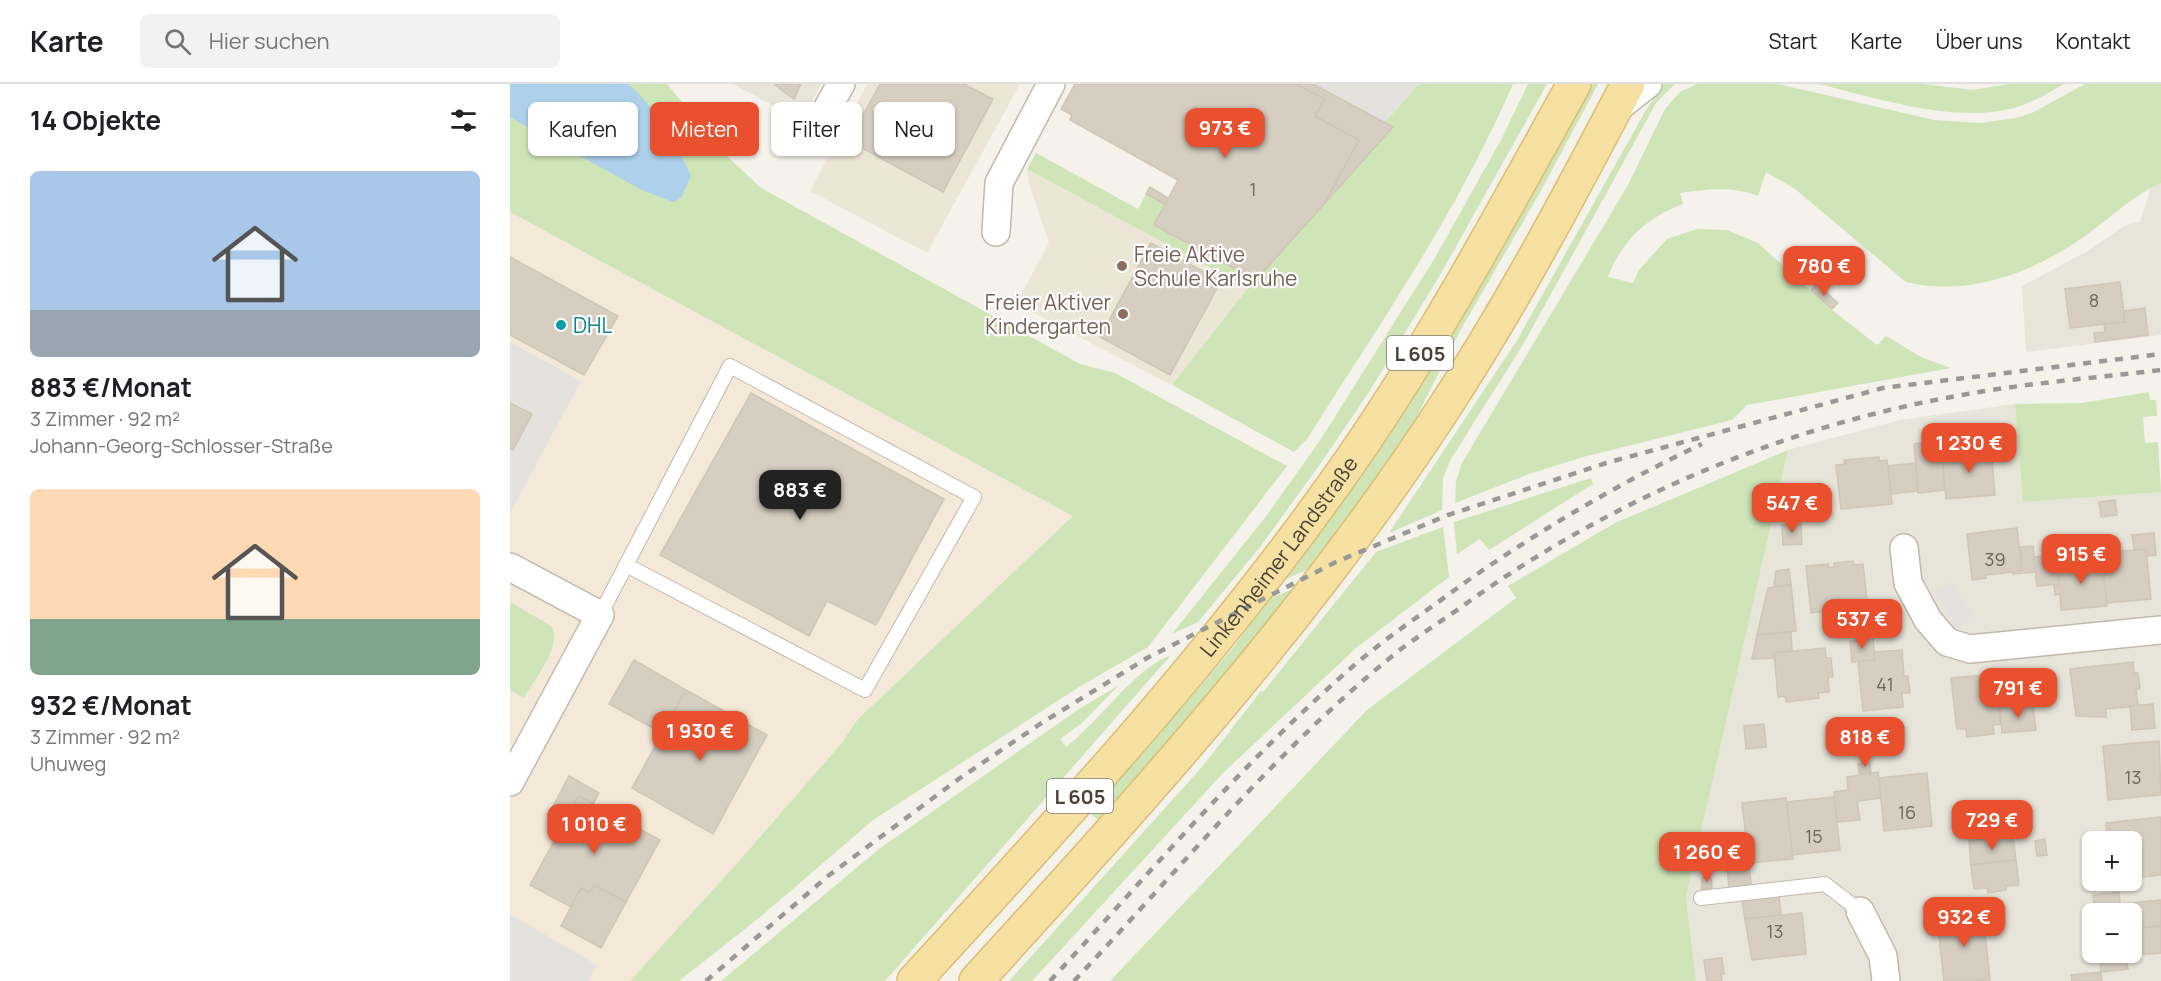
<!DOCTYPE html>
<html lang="de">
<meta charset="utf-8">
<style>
body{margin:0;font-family:Manrope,sans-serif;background:#f2f2f2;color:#202124;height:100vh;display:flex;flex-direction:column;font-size:22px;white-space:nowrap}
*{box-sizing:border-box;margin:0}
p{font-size:20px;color:#757577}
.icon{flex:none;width:33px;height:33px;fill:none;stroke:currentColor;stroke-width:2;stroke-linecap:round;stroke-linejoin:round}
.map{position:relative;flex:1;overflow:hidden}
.drawer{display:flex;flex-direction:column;background:#fff;width:510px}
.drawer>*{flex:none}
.top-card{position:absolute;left:18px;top:18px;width:570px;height:54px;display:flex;gap:12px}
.fabs{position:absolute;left:1572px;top:747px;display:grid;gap:12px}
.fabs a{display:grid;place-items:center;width:60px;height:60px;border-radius:9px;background:#fff;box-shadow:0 2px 4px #0004;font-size:30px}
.price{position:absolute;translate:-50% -51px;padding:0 14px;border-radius:12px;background:#e8502e;color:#fff;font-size:20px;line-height:39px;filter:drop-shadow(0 2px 3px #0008)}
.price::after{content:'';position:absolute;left:50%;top:36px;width:18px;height:14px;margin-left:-9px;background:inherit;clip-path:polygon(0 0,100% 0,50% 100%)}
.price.current{background:#222;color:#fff}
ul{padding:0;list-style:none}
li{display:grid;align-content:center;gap:12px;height:318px;padding:0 30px}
li span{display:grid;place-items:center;height:186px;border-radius:9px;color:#555}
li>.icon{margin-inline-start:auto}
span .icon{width:108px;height:108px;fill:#fffc;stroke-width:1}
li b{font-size:26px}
h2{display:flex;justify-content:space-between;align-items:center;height:72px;padding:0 30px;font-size:26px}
.chip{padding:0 21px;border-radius:9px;background:#fff;box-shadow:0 2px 4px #0004;font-size:21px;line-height:54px}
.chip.current{background:#e8502e;color:#fff}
header{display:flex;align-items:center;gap:36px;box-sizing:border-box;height:84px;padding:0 30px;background:#fff;border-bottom:2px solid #e0e0e0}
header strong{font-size:28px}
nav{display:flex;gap:33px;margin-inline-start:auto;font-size:21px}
.search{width:420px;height:54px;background:#f2f2f2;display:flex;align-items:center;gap:15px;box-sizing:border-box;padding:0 21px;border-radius:9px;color:#757577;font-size:22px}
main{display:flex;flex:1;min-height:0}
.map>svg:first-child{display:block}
</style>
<header>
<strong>Karte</strong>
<div class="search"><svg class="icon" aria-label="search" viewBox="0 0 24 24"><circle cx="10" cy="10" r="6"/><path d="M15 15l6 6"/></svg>Hier suchen</div>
<nav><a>Start</a><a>Karte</a><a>Über uns</a><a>Kontakt</a></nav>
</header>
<main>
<section class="drawer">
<h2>14 Objekte<svg class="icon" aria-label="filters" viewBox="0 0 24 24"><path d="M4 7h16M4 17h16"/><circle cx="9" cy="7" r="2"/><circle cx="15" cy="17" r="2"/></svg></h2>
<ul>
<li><span style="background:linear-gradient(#a9c7e8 75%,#9aa5b1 0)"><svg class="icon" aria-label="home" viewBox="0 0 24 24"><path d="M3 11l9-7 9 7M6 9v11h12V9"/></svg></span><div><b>883 €/Monat</b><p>3 Zimmer · 92 m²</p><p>Johann-Georg-Schlosser-Straße</p></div></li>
<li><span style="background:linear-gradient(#ffd9b3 70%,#7fa58c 0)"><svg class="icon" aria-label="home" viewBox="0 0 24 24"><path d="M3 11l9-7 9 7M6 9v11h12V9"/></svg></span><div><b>932 €/Monat</b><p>3 Zimmer · 92 m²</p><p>Uhuweg</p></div></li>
</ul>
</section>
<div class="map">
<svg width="1651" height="897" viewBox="0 0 1651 897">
<rect width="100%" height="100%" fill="#f4f2eb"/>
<g fill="#e7e4d9" fill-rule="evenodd">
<polygon points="223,0 311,0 292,37"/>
<polygon points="1651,99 1651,251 1516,268 1512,202 1576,168 1616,141 1630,138 1641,104"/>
<path d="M1505 320 1513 418 1651 408V897H1186L1176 813 1278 366 1390 336ZM1582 758H1622V796H1582ZM1582 830H1622V868H1582Z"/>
</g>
<polygon fill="#f4e9d8" points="0,128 564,432 348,635 331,660 230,776 120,897 0,897"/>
<g fill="#ece6d6">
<polygon points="357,0 510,0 417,169 300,107"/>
<polygon points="517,85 738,204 662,301 506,220 539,159 519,100"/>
</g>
<g fill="#cfe4b7">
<polygon points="0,0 157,0 215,70 251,104 570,280 605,289 777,382 638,563 574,600 363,736 249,834 169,897 120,897 230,776 331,660 348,635 563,432 0,128"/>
<path d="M909 0H1003C949 125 870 240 797 355L784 368 662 301 738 204 517 85 526 69 628 125 636 110 655 120 644 141 746 196 883 43 874 39Z"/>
<polygon points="1018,0 1037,0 930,191 859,308 811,379 750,463 688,538 662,550 757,431 811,355 926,172 991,56"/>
<polygon points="1079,0 1088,0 1032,105 950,247 905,336 883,370 804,483 776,495 864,373 911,300"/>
<polygon points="1154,0 1165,0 1146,19 1014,259 941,375 933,394 932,426 879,449 1006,258 1136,26"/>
<path d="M1187 0H1268L1424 36 1471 39 1506 34 1522 29 1575 0H1651V99C1622 112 1598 136 1572 154 1523 189 1456 213 1396 198L1285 105 1256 88 1248 112C1223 102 1197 105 1170 109L1173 120C1137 133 1111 157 1098 193L1123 199 1129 186 1157 155 1187 145 1217 146 1248 159 1322 226 1367 261 1376 252 1413 274 1441 284 1237 321 1222 336 1073 373 1019 390 945 419 946 397 952 379 1118 101 1155 25 1170 8Z"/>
<path d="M1309 0H1413L1463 6 1499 0H1554C1538 9 1522 19 1504 24 1445 40 1366 14 1309 0Z"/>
<polygon points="1639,308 1640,316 1646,316 1647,332 1633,333 1635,359 1648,358 1651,408 1513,418 1505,320 1572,319"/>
<polygon points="1278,366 1176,813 1186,897 600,897 857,626 1006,514 998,502 1105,439"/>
<polygon points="1081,394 1083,400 979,466 970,455 947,470 944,438"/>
<polygon points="933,443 939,493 846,564 713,689 522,897 499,897 692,683 751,607 753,608 866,468"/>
<polygon points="784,505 744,558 591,739 580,729 723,564 760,514"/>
<path d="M0 518 41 542C53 563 24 595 14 614L0 606Z"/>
<path d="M661 571 375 897H211L369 765 569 625 609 601 572 639 550 655 556 663C589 638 625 584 661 571Z"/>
</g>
<g fill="#e3e2df">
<polygon points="803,0 909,0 874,39"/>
<polygon points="0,258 71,297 0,429"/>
<polygon points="1441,498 1464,532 1448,544 1424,509"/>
<polygon points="0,830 87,881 78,897 0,897"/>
</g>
<path fill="#add0eb" d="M0 0H118C147 25 165 57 181 92L171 114 163 118 130 105 0 33Z"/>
<g fill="#d5cec1" stroke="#cfc6b5" stroke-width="1.5">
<polygon points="264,0 291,0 284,15"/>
<polygon points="370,0 454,0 483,15 433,108 339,57"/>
<polygon points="565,0 786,0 815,15 805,32 849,56 815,119 746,196 644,141 668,96 560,36 562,31 551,25"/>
<polygon points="786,0 803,0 883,43 815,119 849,56 805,32 815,15"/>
<polygon points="640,103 658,114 655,120 636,110"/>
<polygon points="641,159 711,197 660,291 590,253"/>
<polygon points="0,173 108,232 74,291 0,251"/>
<polygon points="1610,198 1615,238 1560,244 1555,205"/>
<polygon points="1307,200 1328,219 1322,225 1301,206"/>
<polygon points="1635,224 1638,251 1585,258 1584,249 1595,248 1594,240 1615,238 1614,227"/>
<polygon points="241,309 434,415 366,541 317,517 299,552 150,471"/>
<polygon points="0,319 22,330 3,366 0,364"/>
<polygon points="1421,358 1422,372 1432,371 1435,406 1408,409 1404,360"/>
<polygon points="1481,364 1485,411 1436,415 1432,371"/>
<polygon points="1369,373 1369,377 1377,376 1382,420 1331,425 1326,381 1335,380 1334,376"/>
<polygon points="1405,379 1408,407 1381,410 1378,382"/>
<polygon points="1605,416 1607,431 1591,433 1589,418"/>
<polygon points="1291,440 1292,460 1273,461 1272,441"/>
<polygon points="1507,444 1512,487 1476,491 1476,494 1462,496 1457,450"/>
<polygon points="1644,449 1646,471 1636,472 1636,465 1624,466 1622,451"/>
<polygon points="1523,462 1526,488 1503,490 1503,488 1512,487 1510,463"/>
<polygon points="1636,465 1641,515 1596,519 1591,469"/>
<polygon points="1546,471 1549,500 1527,502 1524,473"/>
<polygon points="1592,476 1597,522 1551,526 1550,510 1545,511 1544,501 1549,500 1546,480"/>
<polygon points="1343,477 1344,481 1353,480 1358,523 1301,529 1296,482 1318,480 1318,483 1325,483 1324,479"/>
<polygon points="1279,485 1281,501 1264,503 1266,487"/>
<polygon points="1281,501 1286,547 1247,551 1258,504"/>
<polygon points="1281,548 1282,567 1264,569 1264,574 1242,575 1247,551"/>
<polygon points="1363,555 1365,576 1342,578 1340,557"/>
<polygon points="1315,564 1316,574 1321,574 1323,593 1318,593 1319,608 1308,609 1309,614 1276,618 1275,612 1268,613 1264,569"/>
<polygon points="1392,566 1394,592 1398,592 1400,609 1392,609 1393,623 1353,627 1348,577 1365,576 1364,568"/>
<polygon points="124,576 176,606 152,649 99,620"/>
<polygon points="1623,578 1624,589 1628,589 1630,605 1626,605 1628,622 1596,625 1596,633 1566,632 1560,585"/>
<polygon points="1486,590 1491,640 1483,641 1484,650 1457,653 1456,645 1447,645 1441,594"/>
<polygon points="176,606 257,651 203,750 122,704"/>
<polygon points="1523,620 1526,646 1492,649 1490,623"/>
<polygon points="1643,620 1645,644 1622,646 1620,622"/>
<polygon points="1254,640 1256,663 1236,665 1234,642"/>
<polygon points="1649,657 1651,711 1598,716 1593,662"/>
<polygon points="1360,679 1361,689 1349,690 1348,680"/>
<polygon points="1368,688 1371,714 1347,717 1350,736 1327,738 1324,708 1338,706 1337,693"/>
<polygon points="1417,689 1422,742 1374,747 1369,694"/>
<polygon points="59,692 89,709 83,720 69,712 58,732 42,724"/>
<polygon points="69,712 150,756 116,818 84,801 80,809 71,804 61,823 20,801"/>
<polygon points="1324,713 1330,766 1282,771 1276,718"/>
<polygon points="1276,714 1283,775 1239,779 1232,719"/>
<polygon points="1487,718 1488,723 1500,722 1503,752 1459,757 1455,726 1467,724 1467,720"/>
<polygon points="1651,733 1651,791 1622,794 1622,758 1598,758 1596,739"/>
<polygon points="1503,752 1506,776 1461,781 1459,757"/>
<polygon points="1535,755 1537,771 1527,772 1525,757"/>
<polygon points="1506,776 1509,801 1496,802 1496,806 1478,809 1477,804 1464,805 1461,781"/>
<polygon points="1239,779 1241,802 1219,804 1217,782"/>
<polygon points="1192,794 1201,794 1202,804 1192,805"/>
<polygon points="84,801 116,818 91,864 51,842 71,804 80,809"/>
<polygon points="1609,808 1610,820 1584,822 1583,811"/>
<polygon points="1269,812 1271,831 1235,835 1232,816"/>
<polygon points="1651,816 1651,842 1622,845 1622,830 1611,830 1610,820"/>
<polygon points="1292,829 1296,870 1242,876 1235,835"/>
<polygon points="1473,829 1480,896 1434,897 1427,834"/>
<polygon points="1651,842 1651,869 1616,872 1615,868 1622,868 1622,845"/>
<polygon points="1616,872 1618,885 1591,888 1590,876"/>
<polygon points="1212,874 1214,890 1211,890 1212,897 1197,897 1194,876"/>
<polygon points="1591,888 1592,897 1562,897 1561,891"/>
</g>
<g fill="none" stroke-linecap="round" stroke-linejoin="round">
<g stroke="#bfb9ae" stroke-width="16">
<g id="service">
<polyline points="90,531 220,282 464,413 355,606 116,481"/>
<polyline points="1191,814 1315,800 1350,827"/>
</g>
</g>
<g stroke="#bfb9ae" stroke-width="30">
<g id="minor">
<polyline points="1105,26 1138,0"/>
<polyline points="313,32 331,0"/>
<polyline points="486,148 489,99 541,0"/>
<polyline points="1394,464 1398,499 1418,536 1437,558 1460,565 1651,546"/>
<polyline points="0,483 90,531 0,698"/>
<polyline points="1350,827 1373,872 1376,897"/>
</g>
</g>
<g stroke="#dabe73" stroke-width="36">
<g id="primary">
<path id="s1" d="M404 897C558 729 714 560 844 372 926 253 994 126 1064 0"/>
<path d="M466 897C633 714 801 529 936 321 1003 218 1061 109 1118 0"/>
</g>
</g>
<use href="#service" stroke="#fff" stroke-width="14"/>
<use href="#minor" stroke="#fff" stroke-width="27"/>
<use href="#primary" stroke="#f6e1a2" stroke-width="33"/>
<g stroke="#989898" stroke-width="4.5" stroke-dasharray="8 8" stroke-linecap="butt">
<polyline points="196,897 318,792 450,694 530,640 637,574 826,478 938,431 1096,379 1373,304 1651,270"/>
<path d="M540 897C638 791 732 679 841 584 875 554 914 529 950 502 1027 448 1107 400 1192 360"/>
<path d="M564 897C670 785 769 662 891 565 910 551 930 538 950 524 1099 416 1270 343 1452 311 1517 299 1585 294 1651 286"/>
</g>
</g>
<g fill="#8d6e63" stroke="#fff" stroke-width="2">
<circle cx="612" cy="182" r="6"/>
<circle cx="613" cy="230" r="6"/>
</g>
<circle fill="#0f9aa8" stroke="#fff" stroke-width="2" cx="51" cy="241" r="6"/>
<g text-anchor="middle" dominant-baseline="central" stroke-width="4.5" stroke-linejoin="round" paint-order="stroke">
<g font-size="18" fill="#6b655b">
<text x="743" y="105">1</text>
<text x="1584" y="216">8</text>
<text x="1485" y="475">39</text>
<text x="1375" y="600">41</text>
<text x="1623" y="693">13</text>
<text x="1397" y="728">16</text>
<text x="1304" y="752">15</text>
<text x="1265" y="847">13</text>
</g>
<g fill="#fff" stroke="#7f7b74" stroke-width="1.5">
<rect x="877" y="252" width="66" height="34" rx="4.5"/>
<rect x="537" y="695" width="66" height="34" rx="4.5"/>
</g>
<g font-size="20" font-weight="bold" fill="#484239">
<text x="910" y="269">L 605</text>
<text x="570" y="712">L 605</text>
</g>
<g font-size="21" fill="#785e54" stroke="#fff" text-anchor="start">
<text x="624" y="170">Freie Aktive<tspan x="624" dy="24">Schule Karlsruhe</tspan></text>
<text x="601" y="218" text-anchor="end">Freier Aktiver<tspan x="601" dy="24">Kindergarten</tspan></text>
</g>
<g font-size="21" fill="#0d838f" stroke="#fff" text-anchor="start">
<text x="63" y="241">DHL</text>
</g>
<g font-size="21" fill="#484239" stroke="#fff">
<text stroke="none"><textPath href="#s1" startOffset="560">Linkenheimer Landstraße</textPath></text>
</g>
</g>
</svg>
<div class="fabs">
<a>+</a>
<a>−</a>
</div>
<b class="price" style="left:715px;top:75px">973 €</b>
<b class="price" style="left:1314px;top:213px">780 €</b>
<b class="price" style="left:1459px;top:390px">1 230 €</b>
<b class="price current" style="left:290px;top:437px">883 €</b>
<b class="price" style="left:1282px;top:450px">547 €</b>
<b class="price" style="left:1571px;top:501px">915 €</b>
<b class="price" style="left:1352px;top:566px">537 €</b>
<b class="price" style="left:1508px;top:635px">791 €</b>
<b class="price" style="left:190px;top:678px">1 930 €</b>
<b class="price" style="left:1355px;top:684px">818 €</b>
<b class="price" style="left:1482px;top:767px">729 €</b>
<b class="price" style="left:84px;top:771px">1 010 €</b>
<b class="price" style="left:1197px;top:799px">1 260 €</b>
<b class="price" style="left:1454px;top:864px">932 €</b>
<div class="top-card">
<a class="chip">Kaufen</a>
<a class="chip current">Mieten</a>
<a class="chip">Filter</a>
<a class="chip">Neu</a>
</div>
</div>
</main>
